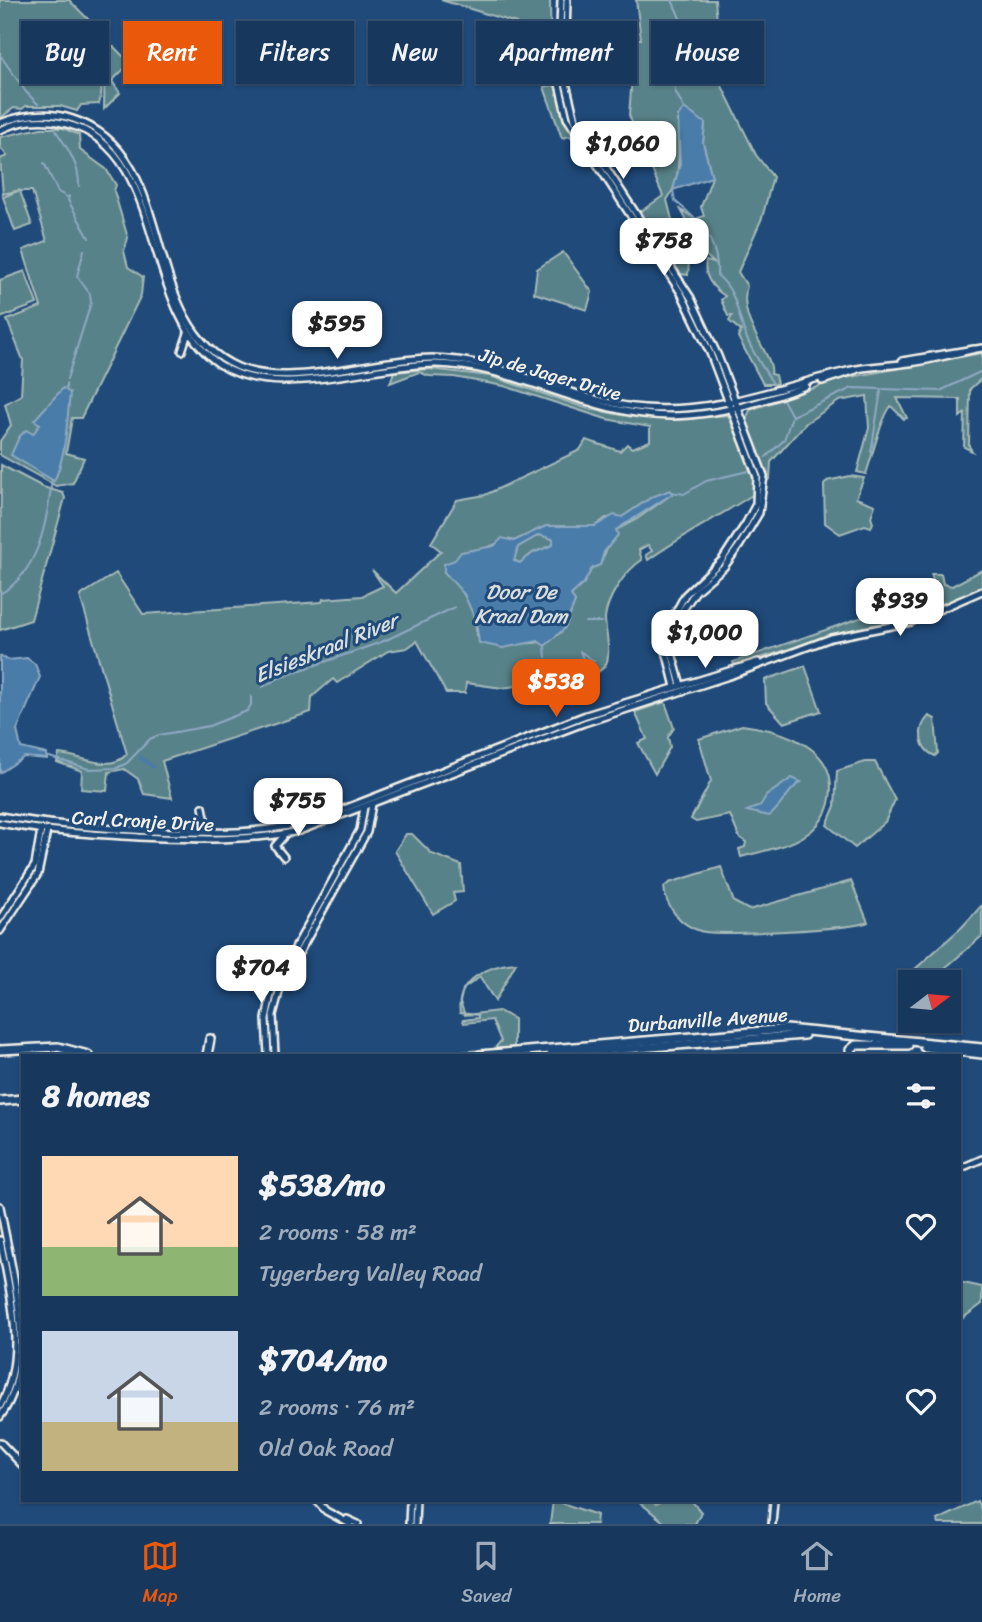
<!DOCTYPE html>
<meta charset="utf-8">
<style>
body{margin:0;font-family:Sriracha,sans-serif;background:#244365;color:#f1f3f6;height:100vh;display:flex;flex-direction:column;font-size:26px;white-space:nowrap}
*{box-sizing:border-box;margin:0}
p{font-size:23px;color:#9eacbb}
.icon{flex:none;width:38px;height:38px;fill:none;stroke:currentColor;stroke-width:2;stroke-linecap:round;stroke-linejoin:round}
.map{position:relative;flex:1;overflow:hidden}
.panel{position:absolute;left:21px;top:1054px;width:940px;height:448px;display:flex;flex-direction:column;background:#17385c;border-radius:0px;box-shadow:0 2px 5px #0004,0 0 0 2px #365272}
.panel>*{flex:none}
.guide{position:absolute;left:21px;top:21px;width:942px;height:63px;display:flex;gap:14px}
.needle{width:46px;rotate:74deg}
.tools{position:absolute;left:898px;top:970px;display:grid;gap:14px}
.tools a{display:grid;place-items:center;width:63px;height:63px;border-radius:0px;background:#17385c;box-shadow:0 2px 5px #0004,0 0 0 2px #365272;font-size:35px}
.price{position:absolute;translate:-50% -60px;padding:0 16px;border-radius:14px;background:#fff;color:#222;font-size:23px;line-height:46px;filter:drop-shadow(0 2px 4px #0008)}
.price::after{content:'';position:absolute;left:50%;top:42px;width:21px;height:16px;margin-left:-10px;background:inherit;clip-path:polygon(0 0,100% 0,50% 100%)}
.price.active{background:#ea580c;color:#fff}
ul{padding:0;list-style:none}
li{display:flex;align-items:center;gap:21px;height:175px;padding:0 21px}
li span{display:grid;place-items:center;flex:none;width:196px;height:140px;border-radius:0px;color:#555}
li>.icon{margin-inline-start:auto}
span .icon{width:84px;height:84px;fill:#fffc;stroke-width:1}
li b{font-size:30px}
h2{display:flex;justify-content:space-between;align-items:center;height:84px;padding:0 21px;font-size:30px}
.tag{padding:0 24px;border-radius:0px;background:#17385c;box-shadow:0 2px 5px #0004,0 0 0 2px #365272;font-size:24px;line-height:63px}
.tag.active{background:#ea580c;color:#fff}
.dock{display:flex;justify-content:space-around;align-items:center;height:98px;border-top:2px solid #365272;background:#17385c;font-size:19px;color:#9eacbb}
.dock a{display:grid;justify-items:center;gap:4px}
.dock .active{color:#ea580c}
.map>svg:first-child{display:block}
</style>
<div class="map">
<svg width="982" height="1524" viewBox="0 0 982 1524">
<rect width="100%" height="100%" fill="#1f4a7a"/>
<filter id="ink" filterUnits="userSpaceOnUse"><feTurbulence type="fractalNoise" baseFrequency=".0143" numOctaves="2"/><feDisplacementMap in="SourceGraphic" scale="14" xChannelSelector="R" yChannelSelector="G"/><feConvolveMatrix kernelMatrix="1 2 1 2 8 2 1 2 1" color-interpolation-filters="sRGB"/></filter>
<g filter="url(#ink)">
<g fill="#588289" stroke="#a6bab8" stroke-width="2" fill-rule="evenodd">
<path d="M0 0H69L104 35C107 43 101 48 100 57 98 73 105 88 99 104L81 105 77 111 60 106H26L22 109 14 108 0 118Z"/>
<polygon points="441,0 550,0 551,69 538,73 523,29 516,23"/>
<path d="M636 0H715L718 32 726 37 715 72 756 155 773 177 762 218 738 272 747 286C736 322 776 356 771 374L775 375 777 384H763L738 337 741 331 729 321 732 316H728L721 300 725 296C712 288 703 275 706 261L714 263 699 249 700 236 694 237 685 230 691 228 681 210 696 219 704 216 701 207 712 177 703 143 705 123 678 117C677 144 684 177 667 200L680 251 689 262 688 275 681 274 640 212 663 196 629 115 635 39H641Z"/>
<polygon points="113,46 130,63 112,81 120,93 104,109 105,59 108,48"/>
<polygon points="553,85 557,87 564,116 578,148 570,136 562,138 544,87"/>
<polygon points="41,128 63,128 79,135 80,150 106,169 116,185 114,191 128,238 124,251 128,267 143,277 141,295 81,418 72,418 66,453 84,458 73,483 56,486 0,455 0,441 11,425 5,404 21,395 23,360 7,320 41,307 23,250 47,241 32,191 20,191 32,225 15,231 3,197 20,190 3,194 0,159 7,156 0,147 0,137"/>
<polygon points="563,252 592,292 587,310 534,293 537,269"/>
<polygon points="25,271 37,304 0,318 0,280"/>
<path d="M982 353V378L970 389 969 446 972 451 964 447 965 413 960 417V399L897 398 907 418 904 419 891 406C880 421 873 454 866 474L857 472 869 428 867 396 839 401 806 423 771 462 770 479 767 480 746 419 750 410 840 379Z"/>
<path d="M430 369 490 376 589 409 633 417 672 420 728 415 752 470 754 494C718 517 683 535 648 560L646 555 652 551 648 545 639 550 642 560C625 571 607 598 605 618 605 631 613 657 604 667 593 679 568 677 555 688L552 681 502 688 466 683 465 693H446L417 641 407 648 388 651 337 683 333 679 312 697 311 712 162 761 172 798 144 794 138 779 124 769 109 772 107 791 81 789 82 771 57 762 59 754C80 755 109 774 127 754L80 596 116 573 143 614 322 602 323 599 362 596 383 586 372 570 396 593 441 551 431 543 457 500 485 495 580 450 586 440 620 451 627 444 632 448 650 441V427L606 419 504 386 454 377 429 376 419 372 390 383 394 372ZM672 494 637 519 616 530C612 544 604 551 600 565L592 568 584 583 571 595 575 602C571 610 569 620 565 627 548 653 501 641 477 637 475 611 465 589 444 572L455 560 509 539 514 541 546 526H595L606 518 622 517 652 497Z"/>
<polygon points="1,465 43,487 63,493 65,498 31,620 0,630"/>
<polygon points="850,476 864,478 856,498 875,505 871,517 873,523 871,527 865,525 840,534 825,523 824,485 827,481"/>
<polygon points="539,535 553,539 553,545 533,553 520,563 513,560 518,547"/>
<polygon points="982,570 982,588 967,597 942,605 931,574 941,574 943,584 952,586"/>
<path d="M930 584 938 605 935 611C903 622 871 625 839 633 803 643 770 657 734 665L733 662 909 601Z"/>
<polygon points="805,666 821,711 784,723 766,703 765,680"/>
<polygon points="665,702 674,728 668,737 670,747 655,774 638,743 647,739 635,712"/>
<path d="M929 716 935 719 938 753 935 756C919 749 916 729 929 716Z"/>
<path d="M742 725C782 730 839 747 830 798 828 813 819 826 807 834 789 847 762 851 741 857L739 849 745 847 746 842 739 837 730 815 696 822 691 819 711 781 699 739Z"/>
<polygon points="865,762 875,762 895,800 885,822 855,848 827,825 835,806 837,771"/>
<polygon points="406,834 412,834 432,854 461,865 463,892 453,893 455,901 433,914 395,851"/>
<path d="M721 867 734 902 749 910 851 881 868 922C854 929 716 936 700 931 681 925 665 907 664 887L669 883Z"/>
<polygon points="982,905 982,936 929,982 910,982 910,992 904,979 962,927"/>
<path d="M516 963 495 1001 480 977 463 989 460 1002 465 1015 499 1011 514 1019V1046L510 1049 458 1052 494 1049 501 1041 492 1020 464 1023 463 1020 478 1018V1015L460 1013C455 981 487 965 516 963Z"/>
<polygon points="959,1282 982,1287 982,1304 959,1321"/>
<polygon points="553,1500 597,1515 596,1524 550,1524"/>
<polygon points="637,1500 651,1500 656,1505 665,1500 691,1500 701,1512 695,1524 666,1524"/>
<polygon points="977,1501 982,1511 982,1524 939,1524 937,1520"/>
</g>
<g fill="#4a7ba8" stroke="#8eaac2" stroke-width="2" fill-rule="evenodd">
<polygon points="684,108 705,123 703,143 712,177 673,190 680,164 678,117"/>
<path d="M63 388 70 393C67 421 66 457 54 481L11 455 19 437 26 430 33 434 40 424 34 420Z"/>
<path d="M670 490 672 494 616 530 618 535 604 552 600 565 592 568 584 583 571 595 575 602 564 629 545 646 538 641 503 648 479 643 476 621 464 594 444 572V564L455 560 461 552 494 546 502 538 514 541 546 526H595L614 515 622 517 652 497ZM539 535 553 539V545L533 553 520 563 514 561 518 547Z"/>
<polygon points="0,656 8,660 27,658 35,664 40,677 17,730 21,748 47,754 47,759 24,757 0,773"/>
<path d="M792 778 801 782C788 789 783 806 769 816L747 811 760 806 766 796Z"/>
</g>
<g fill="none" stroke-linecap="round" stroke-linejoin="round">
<g stroke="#8eaac2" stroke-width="2">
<polyline points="672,0 680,18 672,51 675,91 684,108"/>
<polyline points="0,55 26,92 38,104"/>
<path d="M56 131C67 147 80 166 79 186"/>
<polyline points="44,163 58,192 67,197"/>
<path d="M673 190 675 201C700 221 719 241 717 275 739 293 736 315 748 341 756 358 766 373 776 388"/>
<polyline points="69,196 68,200 89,238"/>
<polyline points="67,379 91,303 90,294 77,276 84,250"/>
<polyline points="66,388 66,384"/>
<polyline points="781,396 792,416"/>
<polyline points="871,452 881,391"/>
<polyline points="766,457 784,440 792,416 852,388 940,391 982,371"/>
<polyline points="671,492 684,494 706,481 748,471"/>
<path d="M0 594C39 572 47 522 52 480"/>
<polyline points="585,622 601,622"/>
<polyline points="545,646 546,657"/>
<polyline points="580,651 587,670"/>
<polyline points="581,652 594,661"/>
<polyline points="550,666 559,685"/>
<polyline points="263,687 279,678 384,641 455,607"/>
<polyline points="46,756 89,769 117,768 127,763 150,739 159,735 209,726 247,711 251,705 251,696"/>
</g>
<polyline stroke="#4a7ba8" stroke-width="3.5" points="140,757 153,767"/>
<g stroke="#f4f1e8" stroke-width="10">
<g id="secondary">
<polyline points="561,0 558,80 567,118 681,293 710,353 757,477 756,504 746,523 722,560 685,595 672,619 666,651 675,687"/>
<polyline points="567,0 565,79 575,120 691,298 718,356 764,476 759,513 740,545 724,567 696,591 678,617 672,653 681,685"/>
<path d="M0 123C24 114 49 111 73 119 182 154 136 324 238 367 293 389 373 358 432 358 506 359 571 402 644 408 716 414 778 387 847 371 867 366 889 366 909 363 934 360 958 352 982 348"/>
<path d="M0 130C21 120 44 118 67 124 169 150 138 308 219 364 275 402 372 364 436 364 518 365 587 416 672 416 719 415 763 402 806 386"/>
<polyline points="182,351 188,333"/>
<polyline points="902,361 974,349"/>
<polyline points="822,381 856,370"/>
<path d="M0 816C50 825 98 828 149 831 209 833 265 836 323 817L586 715 758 662"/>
<path d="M0 823C46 832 92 834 139 837 193 839 245 842 299 831L584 723 732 675 831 638 911 622 982 591"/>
<polyline points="183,829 202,824 205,817 203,807"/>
<polyline points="283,837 275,846 284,857"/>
<polyline points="0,919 35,865 41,830"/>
<polyline points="0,931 38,874 47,831"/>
<polyline points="253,979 266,981 269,991"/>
<polyline points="268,1055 266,1019 272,990 360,830 364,807"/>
<polyline points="275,1055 273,1015 281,985 367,832 372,804"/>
<polyline points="959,1169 982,1159"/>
<path d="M0 1206C10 1267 41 1363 0 1417"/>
<path d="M0 1240C10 1292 28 1357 0 1406"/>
<polyline points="0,1442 23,1466"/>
<polyline points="316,1500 326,1511 350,1524"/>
<polyline points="347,1519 358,1524"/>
<polyline points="409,1524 410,1500"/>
<polyline points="415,1524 416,1500"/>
<polyline points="772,1524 774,1500"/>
</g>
</g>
<g stroke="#f4f1e8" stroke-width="12">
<g id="primary">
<polyline points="924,1047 982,1054"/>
<polyline points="0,1050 58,1047 88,1055"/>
<polyline points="850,1050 856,1045 908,1045"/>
<polyline points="207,1055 210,1039"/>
<polyline points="480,1055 786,1029 982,1048"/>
<polyline points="551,1055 804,1035"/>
<polyline points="0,1101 23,1099"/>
</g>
</g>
<use href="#secondary" stroke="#1f4a7a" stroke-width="5"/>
<use href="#primary" stroke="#1f4a7a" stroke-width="7"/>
</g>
</g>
<g text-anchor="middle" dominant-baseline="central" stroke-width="6" stroke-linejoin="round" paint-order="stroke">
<g font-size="19" fill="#f4f1e8" stroke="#1f4a7a">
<text transform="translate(550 374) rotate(16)">Jip de Jager Drive</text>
<text transform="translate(143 821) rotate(3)">Carl Cronje Drive</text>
<text transform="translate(708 1020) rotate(-4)">Durbanville Avenue</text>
</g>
<g font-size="21" font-style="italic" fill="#dadfde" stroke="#1f4a7a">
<text x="521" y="592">Door De<tspan x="521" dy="24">Kraal Dam</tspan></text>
<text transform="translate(326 648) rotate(-22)">Elsieskraal River</text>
</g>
</g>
</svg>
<div class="tools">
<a><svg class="needle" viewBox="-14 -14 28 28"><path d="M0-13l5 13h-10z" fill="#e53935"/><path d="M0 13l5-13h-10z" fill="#9eacbb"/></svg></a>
</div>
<b class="price" style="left:623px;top:181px">$1,060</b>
<b class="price" style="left:664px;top:278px">$758</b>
<b class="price" style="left:337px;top:361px">$595</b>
<b class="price" style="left:900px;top:638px">$939</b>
<b class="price" style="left:705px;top:670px">$1,000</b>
<b class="price active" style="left:556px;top:719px">$538</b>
<b class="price" style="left:298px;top:838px">$755</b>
<b class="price" style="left:261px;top:1005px">$704</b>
<div class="guide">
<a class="tag">Buy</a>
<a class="tag active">Rent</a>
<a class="tag">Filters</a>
<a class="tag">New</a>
<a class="tag">Apartment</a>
<a class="tag">House</a>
</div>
<section class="panel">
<h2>8 homes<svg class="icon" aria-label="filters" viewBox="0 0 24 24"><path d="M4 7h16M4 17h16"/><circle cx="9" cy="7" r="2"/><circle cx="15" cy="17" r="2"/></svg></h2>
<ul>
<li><span style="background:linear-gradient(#ffd9b3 65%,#8fb573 0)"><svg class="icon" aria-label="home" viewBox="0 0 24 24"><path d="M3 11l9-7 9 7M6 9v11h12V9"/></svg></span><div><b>$538/mo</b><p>2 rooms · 58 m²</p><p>Tygerberg Valley Road</p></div><svg class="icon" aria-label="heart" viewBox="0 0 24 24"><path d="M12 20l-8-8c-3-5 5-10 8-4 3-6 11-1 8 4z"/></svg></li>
<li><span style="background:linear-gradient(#c9d6e8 65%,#c2b280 0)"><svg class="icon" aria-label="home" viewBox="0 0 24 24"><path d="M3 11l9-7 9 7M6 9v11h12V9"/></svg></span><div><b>$704/mo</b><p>2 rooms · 76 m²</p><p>Old Oak Road</p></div><svg class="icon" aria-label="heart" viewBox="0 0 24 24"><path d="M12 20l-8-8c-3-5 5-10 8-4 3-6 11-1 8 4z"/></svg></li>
</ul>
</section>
</div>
<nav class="dock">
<a class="active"><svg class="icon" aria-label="map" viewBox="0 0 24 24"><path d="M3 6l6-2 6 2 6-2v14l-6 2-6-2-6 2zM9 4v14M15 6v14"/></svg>Map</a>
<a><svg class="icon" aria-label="saved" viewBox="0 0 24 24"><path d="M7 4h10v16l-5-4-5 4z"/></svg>Saved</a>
<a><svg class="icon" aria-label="home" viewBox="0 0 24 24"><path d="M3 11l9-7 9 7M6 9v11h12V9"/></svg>Home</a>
</nav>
